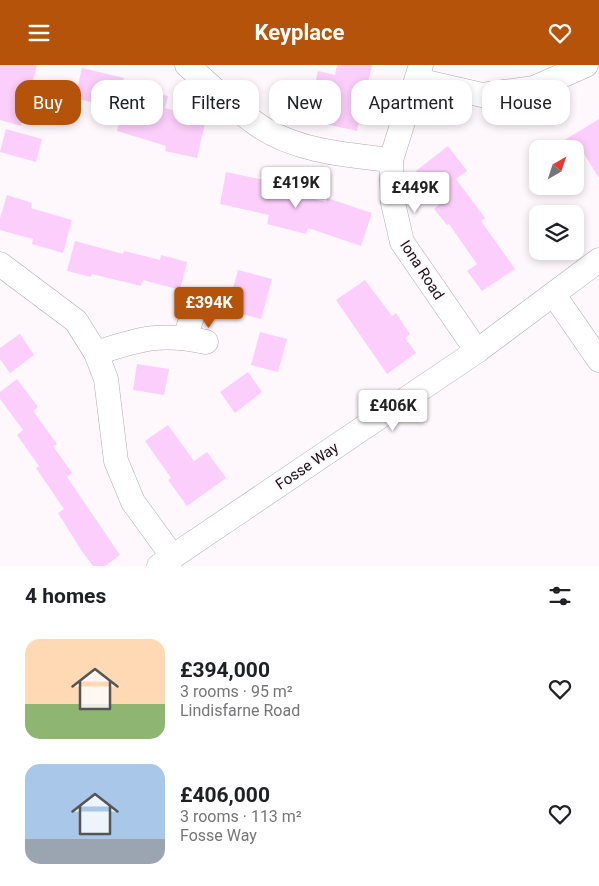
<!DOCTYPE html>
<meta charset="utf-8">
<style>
body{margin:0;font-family:Roboto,sans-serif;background:#f2f2f2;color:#202124;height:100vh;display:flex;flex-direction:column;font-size:19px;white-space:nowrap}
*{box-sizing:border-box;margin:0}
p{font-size:16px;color:#757577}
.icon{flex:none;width:28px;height:28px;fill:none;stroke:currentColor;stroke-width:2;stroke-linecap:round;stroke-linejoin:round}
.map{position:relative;height:501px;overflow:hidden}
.panel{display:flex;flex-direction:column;background:#fff;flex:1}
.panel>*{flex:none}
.top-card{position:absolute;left:15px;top:15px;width:570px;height:45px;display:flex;gap:10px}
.needle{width:32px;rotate:39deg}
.tools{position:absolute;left:529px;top:75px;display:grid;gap:10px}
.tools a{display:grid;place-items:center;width:55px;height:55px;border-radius:10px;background:#fff;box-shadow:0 2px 8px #0003;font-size:25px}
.price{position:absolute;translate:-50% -42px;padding:0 11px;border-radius:5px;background:#fff;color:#222;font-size:16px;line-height:32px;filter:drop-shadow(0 1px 2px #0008)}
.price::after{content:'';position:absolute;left:50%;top:30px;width:15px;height:11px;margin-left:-8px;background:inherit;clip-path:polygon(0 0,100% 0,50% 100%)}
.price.current{background:#b45309;color:#fff}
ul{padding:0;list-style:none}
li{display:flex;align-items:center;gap:15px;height:125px;padding:0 25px}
li span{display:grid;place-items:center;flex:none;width:140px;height:100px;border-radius:15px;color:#555}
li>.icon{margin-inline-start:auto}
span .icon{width:60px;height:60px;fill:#fffc;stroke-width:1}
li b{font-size:21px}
h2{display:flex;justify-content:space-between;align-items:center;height:60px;padding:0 25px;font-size:21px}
.chip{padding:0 18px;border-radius:15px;background:#fff;box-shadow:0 2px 8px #0003;font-size:18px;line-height:45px}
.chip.current{background:#b45309;color:#fff}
header{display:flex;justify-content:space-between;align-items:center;height:65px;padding:0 25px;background:#b45309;color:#fff;font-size:22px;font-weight:700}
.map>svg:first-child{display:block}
</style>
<header><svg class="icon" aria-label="menu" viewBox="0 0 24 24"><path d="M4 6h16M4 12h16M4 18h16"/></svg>Keyplace<svg class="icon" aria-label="heart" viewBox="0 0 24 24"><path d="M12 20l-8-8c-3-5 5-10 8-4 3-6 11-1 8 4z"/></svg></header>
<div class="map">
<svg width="599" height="501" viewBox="0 0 599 501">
<rect width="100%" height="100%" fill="#fef8fd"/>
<g fill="#fccefb">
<polygon points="0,0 37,0 21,61 0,55"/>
<polygon points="337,0 372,0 357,66 307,55 318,6 335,10"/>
<polygon points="82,3 124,13 123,18 168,31 165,43 206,54 197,93 165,86 166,81 117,66 122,45 75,33"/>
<polygon points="599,54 599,113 581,84 550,84"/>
<polygon points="6,64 42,74 36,97 0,87"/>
<polygon points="448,81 467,106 456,114 485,153 481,156 515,204 482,226 467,206 477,199 449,159 447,160 434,144 440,139 416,106"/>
<polygon points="226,107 269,116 268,123 326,137 327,133 372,148 361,181 308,163 306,169 267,159 269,150 220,139"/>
<polygon points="7,130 32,138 31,143 72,155 63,188 32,179 33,174 0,165 0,153"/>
<polygon points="75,176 123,189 124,186 160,195 161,190 187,197 180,225 143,215 141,221 92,209 91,212 67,206"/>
<polygon points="238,205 272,214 261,254 227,245"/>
<polygon points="365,215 392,251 396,248 410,269 405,273 416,288 387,309 336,235"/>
<polygon points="260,267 287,274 278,307 251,300"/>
<polygon points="20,269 34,290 10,308 0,294 0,283"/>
<polygon points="137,299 169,304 164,330 133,325"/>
<polygon points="248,307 262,327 235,348 220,327"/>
<polygon points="17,314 38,342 33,346 57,379 53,381 72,408 67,412 120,490 105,501 93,501 81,485 58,448 64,444 36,403 39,401 17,370 23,365 0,334 0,327"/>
<polygon points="168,360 194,396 207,387 226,413 187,441 168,415 171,413 145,376"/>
</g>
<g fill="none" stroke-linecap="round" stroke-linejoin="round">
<g stroke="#afabaf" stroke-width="25">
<g id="minor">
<path d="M187 0C209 19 231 41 255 58 293 86 346 90 391 95"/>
<polyline points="421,0 391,95 393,138 402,177 477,286"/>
<polyline points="417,15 482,30 534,23 586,0"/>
<polyline points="0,199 76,256 96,288 106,314 116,396 133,437 173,492"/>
<polyline points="554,230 599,295"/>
<polyline points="185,272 195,244"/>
<path d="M96 288C139 274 161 267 206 277"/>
<polyline points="159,501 477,286 599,195"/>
</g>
</g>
<use href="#minor" stroke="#fff" stroke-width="24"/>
</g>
<g text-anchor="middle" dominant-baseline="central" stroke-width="4" stroke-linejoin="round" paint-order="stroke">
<g font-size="15" fill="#151315" stroke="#fef8fd">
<text transform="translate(422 205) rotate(57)">Iona Road</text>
<text transform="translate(307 401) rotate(-34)">Fosse Way</text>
</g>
</g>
</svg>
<div class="tools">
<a><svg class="needle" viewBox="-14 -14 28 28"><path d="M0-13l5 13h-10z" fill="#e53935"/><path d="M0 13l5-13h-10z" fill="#757577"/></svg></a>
<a><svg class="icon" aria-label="layers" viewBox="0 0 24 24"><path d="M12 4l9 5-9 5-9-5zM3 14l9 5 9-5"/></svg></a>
</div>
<b class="price" style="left:296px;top:144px">£419K</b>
<b class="price" style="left:415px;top:149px">£449K</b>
<b class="price current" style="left:209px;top:264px">£394K</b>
<b class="price" style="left:393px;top:367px">£406K</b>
<div class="top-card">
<a class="chip current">Buy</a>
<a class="chip">Rent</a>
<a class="chip">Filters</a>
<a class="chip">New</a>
<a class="chip">Apartment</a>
<a class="chip">House</a>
</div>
</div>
<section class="panel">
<h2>4 homes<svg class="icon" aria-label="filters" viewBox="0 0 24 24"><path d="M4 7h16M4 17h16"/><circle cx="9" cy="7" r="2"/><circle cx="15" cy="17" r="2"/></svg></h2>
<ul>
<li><span style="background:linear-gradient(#ffd9b3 65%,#8fb573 0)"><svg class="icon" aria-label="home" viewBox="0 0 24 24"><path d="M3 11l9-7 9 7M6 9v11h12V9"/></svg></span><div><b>£394,000</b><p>3 rooms · 95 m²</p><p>Lindisfarne Road</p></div><svg class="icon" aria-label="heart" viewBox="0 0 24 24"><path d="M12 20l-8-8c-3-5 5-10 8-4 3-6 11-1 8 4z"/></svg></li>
<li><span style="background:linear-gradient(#a9c7e8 75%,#9aa5b1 0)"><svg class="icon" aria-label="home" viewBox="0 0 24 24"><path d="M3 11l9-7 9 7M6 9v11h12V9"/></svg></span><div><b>£406,000</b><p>3 rooms · 113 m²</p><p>Fosse Way</p></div><svg class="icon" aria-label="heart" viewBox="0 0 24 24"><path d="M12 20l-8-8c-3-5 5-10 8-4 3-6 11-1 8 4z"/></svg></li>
</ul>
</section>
